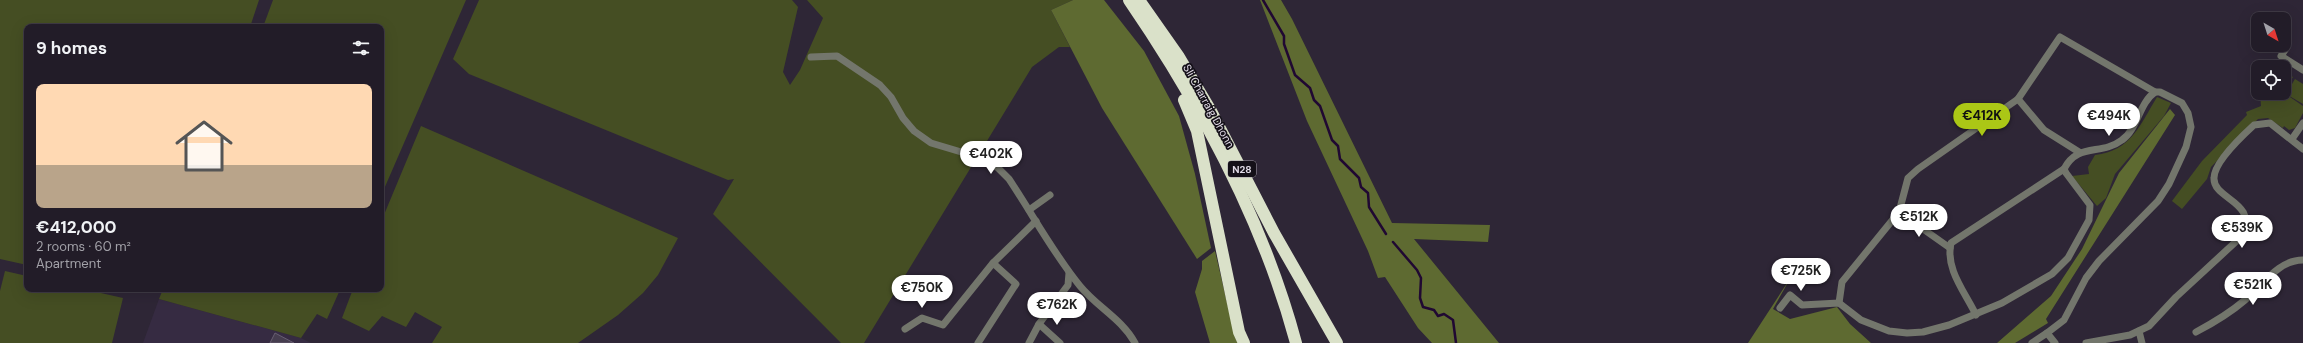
<!DOCTYPE html>
<meta charset="utf-8">
<style>
body{margin:0;font-family:"DM Sans",sans-serif;background:#2e2934;color:#f1f3f6;height:100vh;display:flex;flex-direction:column;font-size:15px;white-space:nowrap}
*{box-sizing:border-box;margin:0}
p{font-size:13px;color:#a2a1a8}
.icon{flex:none;width:22px;height:22px;fill:none;stroke:currentColor;stroke-width:2;stroke-linecap:round;stroke-linejoin:round}
.map{position:relative;flex:1;overflow:hidden}
.drawer{position:absolute;left:24px;top:24px;width:360px;height:268px;display:flex;flex-direction:column;background:#221c28;border-radius:8px;box-shadow:0 4px 16px #0002,0 0 0 1px #3f3a45}
.drawer>*{flex:none}
.needle{width:26px;rotate:141deg}
.fabs{position:absolute;left:2251px;top:12px;display:grid;gap:8px}
.fabs a{display:grid;place-items:center;width:40px;height:40px;border-radius:8px;background:#221c28;box-shadow:0 4px 16px #0002,0 0 0 1px #3f3a45;font-size:20px}
.price{position:absolute;translate:-50% -34px;padding:0 9px;border-radius:14px;background:#fff;color:#222;font-size:13px;line-height:26px;filter:drop-shadow(0 1px 2px #0008)}
.price::after{content:'';position:absolute;left:50%;top:24px;width:12px;height:9px;margin-left:-6px;background:inherit;clip-path:polygon(0 0,100% 0,50% 100%)}
.price.current{background:#abc716;color:#111}
ul{padding:0;list-style:none}
li{display:grid;align-content:center;gap:8px;height:212px;padding:0 12px}
li+li{border-top:1px solid #3f3a45}
li span{display:grid;place-items:center;height:124px;border-radius:8px;color:#555}
li>.icon{margin-inline-start:auto}
span .icon{width:72px;height:72px;fill:#fffc;stroke-width:1}
li b{font-size:17px}
h2{display:flex;justify-content:space-between;align-items:center;height:48px;padding:0 12px;font-size:17px}
.map>svg:first-child{display:block}
</style>
<div class="map">
<svg width="2303" height="343" viewBox="0 0 2303 343">
<rect width="100%" height="100%" fill="#2e2636"/>
<polygon fill="#362b42" points="159,299 301,338 311,343 143,343"/>
<g fill="#454e23">
<polygon points="0,0 259,0 250,27 27,27 27,265 0,259"/>
<polygon points="273,0 466,0 381,196 381,27 263,27"/>
<polygon points="479,0 792,0 798,7 783,72 790,85 800,70 823,18 807,0 1073,0 1051,10 1070,47 1059,47 1032,67 864,343 841,343 713,214 734,179 728,180 469,74 453,59"/>
<polygon points="2284,72 2293,77 2284,93 2303,106 2303,113 2295,128 2289,130 2284,126 2283,128 2268,118 2258,119 2211,167 2207,179 2182,209 2172,201 2202,161 2247,115 2246,112 2261,106 2260,93 2284,93"/>
<polygon points="2295,79 2303,84 2303,104 2286,94"/>
<path d="M2157 97 2171 103 2164 116 2115 174 2106 198 2097 206 2072 176 2089 174 2088 167 2095 155C2131 151 2140 125 2157 97Z"/>
<polygon points="421,126 678,238 658,275 643,293 618,315 578,343 432,343 442,327 415,312 406,327 382,316 369,331 342,318 353,289 381,289 381,222"/>
<polygon points="5,271 27,276 27,289 83,289 123,298 112,343 0,343 0,291"/>
<polygon points="163,289 335,289 339,292 327,319 317,314 301,338 159,299"/>
</g>
<g fill="#5e6a31">
<polygon points="1073,0 1104,0 1144,51 1179,116 1195,174 1211,248 1197,259 1102,108 1051,10"/>
<polygon points="1260,0 1281,0 1292,19 1392,223 1490,225 1488,242 1414,239 1499,343 1432,343 1418,328 1385,277 1378,278 1368,251 1307,121"/>
<polygon points="2170,109 2175,115 2046,319 2048,323 2015,343 1997,343 2051,296 2082,249 2119,173"/>
<polygon points="1215,251 1235,337 1238,343 1210,343 1195,292 1202,269 1202,261"/>
<polygon points="1791,277 1773,309 1790,319 1837,307 1850,324 1871,343 1748,343"/>
</g>
<g fill="none" stroke-linecap="round" stroke-linejoin="round">
<g stroke="#200832" stroke-width="2.5">
<polyline points="1263,0 1284,36 1284,44 1295,75 1310,88 1314,100 1320,106 1332,140 1338,146 1340,159 1359,178 1361,187 1368,193 1369,207 1386,234"/>
<polyline points="1393,242 1417,270 1421,278 1420,298 1423,307 1434,310 1438,316 1444,314 1453,320 1456,343"/>
</g>
</g>
<polygon fill="#463d4f" stroke="#685f72" points="275,333 294,343 270,343"/>
<g fill="none" stroke-linecap="round" stroke-linejoin="round">
<g stroke="#73766c" stroke-width="7">
<polyline points="2287,47 2281,56 2303,70"/>
<path d="M811 57 837 56 880 85 891 97 903 118 914 131 931 143 968 154 989 163 998 168 1009 179C1033 215 1053 253 1080 286 1097 307 1122 319 1135 343"/>
<polyline points="2018,99 2044,130 2079,152"/>
<polyline points="2292,139 2303,123"/>
<polyline points="1029,210 1050,195"/>
<polyline points="1899,212 1950,248"/>
<polyline points="1839,303 1842,282 1899,212 1908,178 1918,169 2018,99 2060,37 2155,92"/>
<path d="M1780 308 1790 295 1802 305 1839 303 1861 320 1889 331 1907 333 1923 332 1949 325 2002 303 2052 274 2068 258 2089 220 2090 205 2066 173 2064 169C2078 142 2101 156 2122 140 2138 129 2139 103 2155 92H2160L2182 103 2188 113 2191 127 2186 147 2169 184 2158 201 2099 261 2086 278 2064 320 2047 333"/>
<path d="M1976 315C1965 292 1945 269 1951 243L2064 169"/>
<polyline points="1039,324 1060,343"/>
<polyline points="905,329 922,318 943,325 993,263 1036,221"/>
<polyline points="2139,331 2142,343"/>
<path d="M2196 332C2213 323 2230 313 2245 300 2263 285 2278 260 2303 260"/>
<polyline points="978,343 1016,284 993,263"/>
<polyline points="1029,343 1039,324 1068,285 1069,273"/>
<polyline points="2032,343 2047,333 2055,343"/>
<path d="M2086 343 2130 335 2149 326 2176 297 2242 236C2259 201 2213 200 2214 178 2214 162 2242 136 2254 125L2270 123 2303 149"/>
</g>
<g stroke="#dae1c9" stroke-width="12">
<path d="M1129 0C1201 105 1263 220 1296 343"/>
<polyline points="1139,0 1179,57 1211,111 1274,233 1337,343"/>
<polyline points="1184,100 1197,131 1239,332 1244,343"/>
</g>
</g>
<g text-anchor="middle" dominant-baseline="central" stroke-width="3.5" stroke-linejoin="round" paint-order="stroke">
<rect fill="#141018" stroke="#a49ea9" stroke-width="1" x="1228" y="161" width="28" height="16" rx="3"/>
<g font-size="10" font-weight="bold" fill="#e1dbe7">
<text x="1242" y="169">N28</text>
</g>
<g font-size="11" fill="#e1dbe7" stroke="#141018">
<text transform="translate(1209 106) rotate(61)">Sli Charraig Dhonn</text>
</g>
</g>
</svg>
<div class="fabs">
<a><svg class="needle" viewBox="-14 -14 28 28"><path d="M0-13l5 13h-10z" fill="#e53935"/><path d="M0 13l5-13h-10z" fill="#a2a1a8"/></svg></a>
<a><svg class="icon" aria-label="locate" viewBox="0 0 24 24"><circle cx="12" cy="12" r="6"/><path d="M12 2v4M12 18v4M2 12h4M18 12h4"/></svg></a>
</div>
<b class="price current" style="left:1982px;top:137px">€412K</b>
<b class="price" style="left:2109px;top:137px">€494K</b>
<b class="price" style="left:991px;top:175px">€402K</b>
<b class="price" style="left:1919px;top:238px">€512K</b>
<b class="price" style="left:2242px;top:249px">€539K</b>
<b class="price" style="left:1801px;top:292px">€725K</b>
<b class="price" style="left:2253px;top:306px">€521K</b>
<b class="price" style="left:922px;top:309px">€750K</b>
<b class="price" style="left:1057px;top:326px">€762K</b>
<section class="drawer">
<h2>9 homes<svg class="icon" aria-label="filters" viewBox="0 0 24 24"><path d="M4 7h16M4 17h16"/><circle cx="9" cy="7" r="2"/><circle cx="15" cy="17" r="2"/></svg></h2>
<ul>
<li><span style="background:linear-gradient(#ffd9b3 65%,#b9a48a 0)"><svg class="icon" aria-label="home" viewBox="0 0 24 24"><path d="M3 11l9-7 9 7M6 9v11h12V9"/></svg></span><div><b>€412,000</b><p>2 rooms · 60 m²</p><p>Apartment</p></div></li>
</ul>
</section>
</div>
